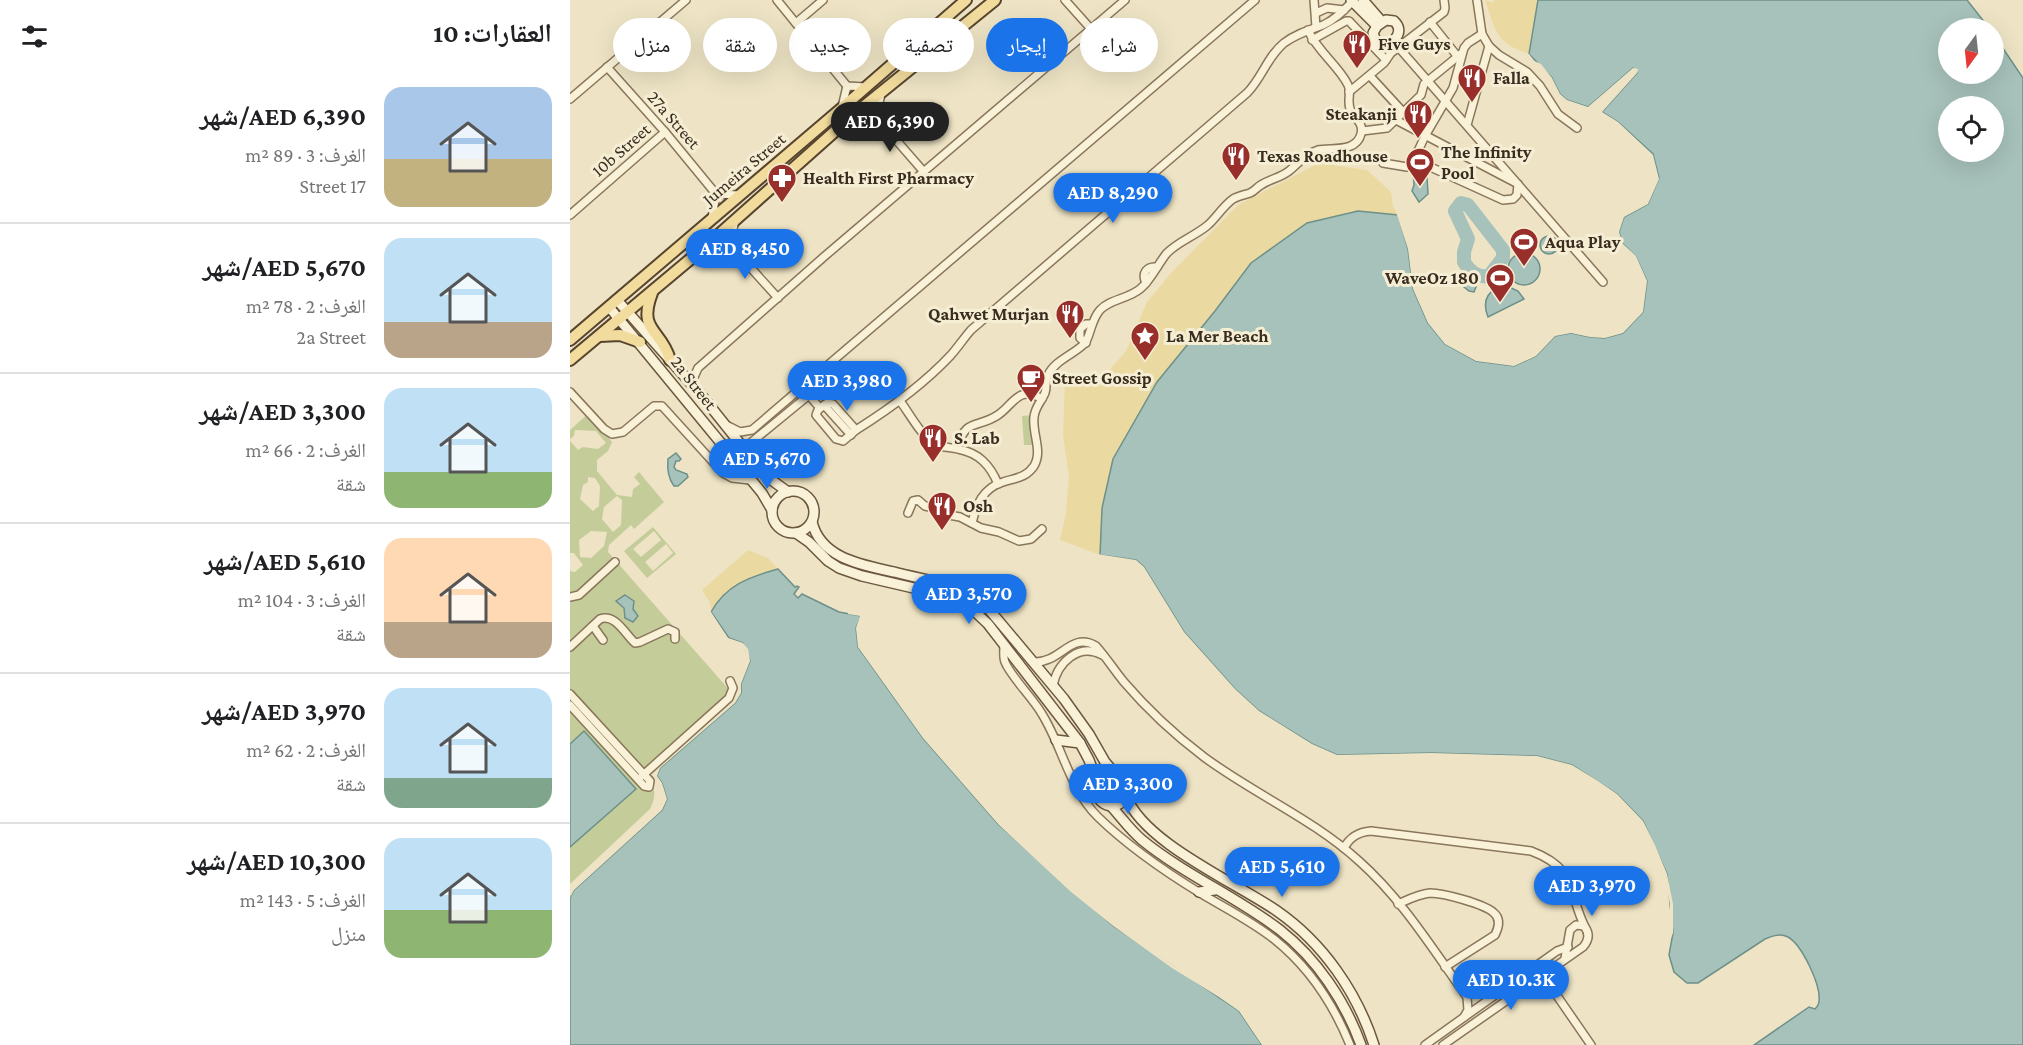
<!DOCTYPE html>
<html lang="ar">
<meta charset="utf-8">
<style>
body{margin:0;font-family:"Crimson Pro","Noto Naskh Arabic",serif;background:#f6f6f6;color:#202124;direction:rtl;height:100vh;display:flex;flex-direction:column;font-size:22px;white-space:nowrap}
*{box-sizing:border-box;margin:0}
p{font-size:20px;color:#757577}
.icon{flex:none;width:33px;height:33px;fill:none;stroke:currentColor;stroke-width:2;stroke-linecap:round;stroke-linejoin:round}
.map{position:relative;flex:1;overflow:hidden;direction:ltr}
.sheet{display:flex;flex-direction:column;background:#fff;width:570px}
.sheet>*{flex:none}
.hud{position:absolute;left:18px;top:18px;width:570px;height:54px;direction:rtl;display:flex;gap:12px}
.needle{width:39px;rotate:195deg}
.controls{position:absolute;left:1368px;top:18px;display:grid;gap:12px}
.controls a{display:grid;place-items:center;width:66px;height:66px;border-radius:50%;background:#fff;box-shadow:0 6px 24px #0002;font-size:30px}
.price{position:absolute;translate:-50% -51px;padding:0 14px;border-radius:21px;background:#1a73e8;color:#fff;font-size:20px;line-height:39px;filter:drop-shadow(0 2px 3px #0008)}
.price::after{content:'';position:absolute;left:50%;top:36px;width:18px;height:14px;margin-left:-9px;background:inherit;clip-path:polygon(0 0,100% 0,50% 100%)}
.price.selected{background:#222;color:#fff}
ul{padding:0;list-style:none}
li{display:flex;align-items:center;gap:18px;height:150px;padding:0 18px}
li+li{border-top:2px solid #e0e0e0}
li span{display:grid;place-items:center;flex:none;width:168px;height:120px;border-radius:18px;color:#555}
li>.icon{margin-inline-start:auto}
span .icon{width:72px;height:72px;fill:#fffc;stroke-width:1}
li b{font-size:26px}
h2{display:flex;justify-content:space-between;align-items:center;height:72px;padding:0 18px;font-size:26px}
.tag{padding:0 21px;border-radius:27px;background:#fff;box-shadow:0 6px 24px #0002;font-size:21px;line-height:54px}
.tag.selected{background:#1a73e8;color:#fff}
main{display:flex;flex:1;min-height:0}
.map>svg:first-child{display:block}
</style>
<main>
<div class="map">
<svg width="1453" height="1045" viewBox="0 0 1453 1045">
<rect width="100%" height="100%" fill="#eee4c5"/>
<g fill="#c4cd99" fill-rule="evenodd">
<path d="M19 413 42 442 38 451 27 460V471L47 495 62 497 63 489 70 484 64 477 69 472 94 502 64 529 61 525 39 545 38 552 162 693 76 771C84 786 88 793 80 809L0 884V847L66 789 14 732 0 744V571L5 572 13 565 4 553H0V441L8 450 13 447 28 449 36 443 26 431 5 430 4 436 0 439V430ZM18 477 25 478 30 486 29 506 23 511 10 499 13 485 18 482ZM47 496 52 500 51 525 43 532 32 519 34 507ZM21 531 37 532 34 546 21 558 10 557 9 540Z"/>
<polygon points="463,415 465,445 454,445 452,416"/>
<path d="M83 527 106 554 77 578 54 551ZM84 531 91 540 71 557 63 549ZM96 544 103 553 83 571 75 562Z"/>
</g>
<g fill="#eadaa2">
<path d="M915 0 923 3 924 0H968L959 54C925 43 926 31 915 0Z"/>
<polygon points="749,163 797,170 821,192 823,206 828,215 788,211 681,263 645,311 530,555 490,540 496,513 499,477 493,435 495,378 538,372 556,351 577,302 601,273 668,205"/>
<path d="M178 550 198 558 208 569C179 577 156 585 141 612L140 603 132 590Z"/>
</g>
<g fill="#a7c2bb" stroke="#6d9089" stroke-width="1.5" fill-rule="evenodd">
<path d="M968 0H1397L1419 28H1378V74H1424V35L1453 78V1045H1184L1239 1007 1245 1009C1247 1007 1249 1004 1249 1001 1251 985 1232 945 1218 937 1210 933 1202 936 1195 939L1128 983H1117L1104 972 1099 955 1103 933 1097 874 1073 821 1047 794 1002 765 967 756 861 753 767 755 742 744 689 711 665 689 614 632 574 567 566 560 530 555 532 508 543 459 587 382 645 311 681 263 737 223 788 211 828 215 838 249 843 289 858 323 875 344 906 361 944 366 966 356 985 336 1001 333 1020 337 1035 338 1053 333 1073 312 1077 281 1066 257 1053 244 1049 232 1054 217 1078 204 1089 178 1083 154 1048 122 1032 112 1067 73 1063 68 1018 107 997 100 990 94 982 78 959 54ZM1378 106H1424V152H1378Z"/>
<polygon points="843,171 857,177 858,194 849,202 842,191 844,185"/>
<circle cx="979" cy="245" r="9"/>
<circle cx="954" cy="269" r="16"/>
<polygon points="897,268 904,274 914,277 908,282 904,292 899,291 889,283 895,277"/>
<path d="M937 286 948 291 954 299 918 317C911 300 919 287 937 286Z"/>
<path d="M106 453 111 459 109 461H106L104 467 106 470 117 474 118 477 108 486H104C98 478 97 469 98 459Z"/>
<path d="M208 569 225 587 227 586 229 587 224 594 228 598 232 594 269 612 291 616 286 628 288 647 353 738 429 825 542 925 669 1011 692 1045H0V898L4 890 92 810 97 799 92 783 87 776 90 768 165 703 171 693V684L180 661 173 643 159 638 141 612C156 585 179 577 208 569Z"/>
<polygon points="55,595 64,601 63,609 68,616 63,622 55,618 54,608 46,601"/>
<polygon points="14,731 66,789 0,847 0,744"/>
</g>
<g fill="#eee4c5">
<polygon points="956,54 959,54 964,61 971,64 982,78 990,94 997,100 1018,107 1063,68 1068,69 1067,73 1032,112 1048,122 1083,155 1089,179 1078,204 1054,217 1049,232 1053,244 1066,256 1077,281 1073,312 1053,333 1035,338 1020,337 1001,333 985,336 966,356 944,366 906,361 875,344 858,323 843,289 838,249 826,212 830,214 834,225 841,249 846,288 860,321 877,342 907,358 944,363 965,353 983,333 1001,330 1020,334 1035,335 1052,330 1070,311 1074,281 1063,258 1050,245 1046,231 1052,215 1076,202 1086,178 1081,156 1046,125 1029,113 1064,71 1017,110 996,103 988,96 979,79 969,67 962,63"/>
<polygon points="527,554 566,560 574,567 614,632 665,689 689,711 742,744 767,755 861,753 967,756 1002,765 1028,781 1047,794 1073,821 1085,845 1097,874 1103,904 1103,933 1098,945 1100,933 1100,904 1094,875 1082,846 1071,823 1045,796 1026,783 1001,768 967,759 861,756 767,758 740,747 688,713 662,691 612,634 572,569 565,563 530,558"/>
<polygon points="141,606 141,612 158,638 173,643 178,649 180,661 171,684 171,693 165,703 90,768 87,776 92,783 97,799 92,810 4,890 0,898 2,888 89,808 94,799 89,785 84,777 87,766 163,701 168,692 168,683 177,661 175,650 171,646 156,640 138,613"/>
<polygon points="278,612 293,614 289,628 291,645 355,736 431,823 502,888 543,923 604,966 651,994 671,1009 695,1045 692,1045 669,1011 649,997 602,968 542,925 500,891 429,825 353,738 288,647 286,628 290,616 278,614"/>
</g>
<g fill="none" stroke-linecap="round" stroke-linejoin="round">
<path stroke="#a7c2bb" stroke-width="14" d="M891 203 898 205 933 250V258L919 276C908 278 900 272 894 262V252L898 239 885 211Z"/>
<g stroke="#89765b" stroke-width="10">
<g id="street">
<polyline points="207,0 277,86 296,87"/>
<polyline points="495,0 521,29"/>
<polyline points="744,0 746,27"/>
<polyline points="907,0 912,34 919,46 929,55 957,72 970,86 988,114 1007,128"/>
<polyline points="746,13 757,8 774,10"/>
<polyline points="860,22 888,57"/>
<polyline points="226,23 253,0"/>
<polyline points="742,40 776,21 779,21 816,60"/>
<polyline points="823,41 1033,282"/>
<polyline points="37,67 95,132 146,194 142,218"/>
<polyline points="800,76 834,113"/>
<polyline points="779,92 814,63 821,53 874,12 875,8 874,0"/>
<polyline points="0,99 116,0"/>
<polyline points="272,107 277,86"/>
<polyline points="282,116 306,117 354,172"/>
<polyline points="306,117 311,94"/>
<polyline points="826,120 948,184 947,195 943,199 933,200 845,160"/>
<polyline points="897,125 919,46"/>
<polyline points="792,131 817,128 851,95 854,84 892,53"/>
<polyline points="813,163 837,167 842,164 855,136 883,88 894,48 898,43 912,34"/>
<polyline points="146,194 170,195"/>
<polyline points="0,215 95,132"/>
<polyline points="164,224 160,245 208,298"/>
<polyline points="138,246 160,245"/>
<path d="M576 283C571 273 577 266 587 267"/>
<polyline points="516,343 510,338 510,329 516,324 522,324"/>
<polyline points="121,384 128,368 256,255 555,0"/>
<polyline points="0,392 34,429 42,434 53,432 84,406 92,406 153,473 162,478 180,480"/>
<polyline points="236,392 250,408"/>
<path d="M330 401C340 414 351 436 365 444 373 448 380 447 388 449 409 453 420 465 428 484"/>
<polygon points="257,403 263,404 286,430 273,441 266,439 246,415 248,410"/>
<polyline points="254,405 281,435"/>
<polyline points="158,426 170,432 182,430 685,0"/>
<path d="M286 430C321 408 353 385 381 355 388 347 394 338 401 330L677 93C692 78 697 57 714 43 726 34 739 30 753 25 765 20 774 10 783 1"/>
<polyline points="152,443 163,447 178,445 239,395"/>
<path d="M387 448C396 417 407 429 428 415 444 404 448 385 472 399"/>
<polyline points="338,513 343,501 348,500 355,506 364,508 373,514 390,517 411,528 429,532 449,541 461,539 472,529"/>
<path d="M402 523C406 505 413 488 433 482 445 478 456 478 464 466 473 451 462 434 464 417 465 407 471 402 475 393 477 387 475 381 478 375 485 360 505 354 515 343 520 337 521 320 530 310 540 299 558 299 570 289 582 279 587 265 597 253 609 241 625 236 638 225 647 217 653 206 663 199 668 196 674 195 680 193 685 191 687 187 691 185 700 179 710 178 719 171 729 163 735 154 748 150 762 147 786 153 791 134 794 123 785 119 781 111 776 102 782 93 778 85 769 66 747 51 738 30"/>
<polyline points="0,597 9,595 45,562"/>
<polyline points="23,626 33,640"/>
<path d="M434 644C434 650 433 657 435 662 441 677 463 698 472 714 493 748 499 788 528 817 559 847 594 871 630 893 655 908 681 921 704 939 739 967 763 1003 780 1045"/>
<path d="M0 647 30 619C45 613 55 634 65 643L70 642 98 629 105 632V639"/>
<path d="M464 662C491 663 501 631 526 646 536 657 544 670 554 682 577 709 605 735 634 757 684 794 743 819 789 861 832 899 864 951 897 997L898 1010 894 1017"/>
<path d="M483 686C487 663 509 642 532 655"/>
<polyline points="0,694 80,781 79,787 74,786 0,705"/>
<polyline points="72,776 159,698 163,688 160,681"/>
<path d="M774 848C780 837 788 832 801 831L961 851C1009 869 997 893 1016 929"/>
<path d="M828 904C839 899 849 894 860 893 873 893 915 904 924 913 931 919 929 927 925 935L875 967"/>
<polyline points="972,974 1021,1045"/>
<polyline points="855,1045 987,951 998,947"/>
<path d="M873 1045 1013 947C1019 940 1020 933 1014 926L1006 925 1000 930 995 958"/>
</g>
</g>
<g stroke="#6b573e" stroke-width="12">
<g id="secondary">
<polyline points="781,0 807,26"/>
<polyline points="793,0 812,22"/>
<path d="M816 20 824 21C835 31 825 43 813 45L806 41 803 33 807 26Z"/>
<polyline points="47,300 132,396 196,476 218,492"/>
<polyline points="39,307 192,493 202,510"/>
<circle cx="223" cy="512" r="21"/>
<path d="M242 522C251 559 293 565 324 572 344 577 364 581 383 586L399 592 412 601 494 699 519 734 535 762 548 777"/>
<polyline points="226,533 239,542 258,561 269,568 292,576 378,596 400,607 418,624 510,743 519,760 528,784"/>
<polyline points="486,740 510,743"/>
<circle cx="542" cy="791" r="15"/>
<path d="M556 796C574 843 665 882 707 911 753 943 787 992 804 1045"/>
<path d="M541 806C551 817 560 830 572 840 615 875 667 897 710 930 747 959 775 1001 791 1045"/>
<polyline points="629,892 645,890"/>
</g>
</g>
<g stroke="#57442f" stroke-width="14">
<g id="primary">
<path d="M82 293C67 332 92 329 100 360"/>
<polyline points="30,336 50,335 70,342"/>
<polyline points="0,340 272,108 396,0"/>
<polyline points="0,360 136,246 282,116 425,0"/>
</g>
</g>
<use href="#street" stroke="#f9f1d8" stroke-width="7"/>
<use href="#secondary" stroke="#f9f1d8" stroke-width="9"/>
<use href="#primary" stroke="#f1db9d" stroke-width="10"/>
</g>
<defs>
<g id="restaurant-pin" transform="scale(1.5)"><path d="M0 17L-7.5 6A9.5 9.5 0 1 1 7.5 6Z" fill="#982f2b" stroke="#f6eed4"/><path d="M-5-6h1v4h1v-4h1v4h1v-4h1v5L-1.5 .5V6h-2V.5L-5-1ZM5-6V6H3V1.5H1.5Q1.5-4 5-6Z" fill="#fff"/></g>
<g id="stadium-pin" transform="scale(1.5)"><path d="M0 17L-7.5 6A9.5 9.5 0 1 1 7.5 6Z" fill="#982f2b" stroke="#f6eed4"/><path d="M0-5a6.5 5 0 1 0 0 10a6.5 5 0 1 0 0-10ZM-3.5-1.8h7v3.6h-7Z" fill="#fff"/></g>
<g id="pharmacy-pin" transform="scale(1.5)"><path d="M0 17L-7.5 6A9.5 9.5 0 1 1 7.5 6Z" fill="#982f2b" stroke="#f6eed4"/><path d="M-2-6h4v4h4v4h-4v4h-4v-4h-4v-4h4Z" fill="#fff"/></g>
<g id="sight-pin" transform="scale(1.5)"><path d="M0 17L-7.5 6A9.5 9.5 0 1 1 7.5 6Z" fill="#982f2b" stroke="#f6eed4"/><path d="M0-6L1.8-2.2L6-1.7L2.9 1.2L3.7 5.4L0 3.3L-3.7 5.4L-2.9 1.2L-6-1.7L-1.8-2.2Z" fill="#fff"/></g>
<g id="cafe-pin" transform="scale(1.5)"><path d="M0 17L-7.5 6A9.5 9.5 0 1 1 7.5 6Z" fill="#982f2b" stroke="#f6eed4"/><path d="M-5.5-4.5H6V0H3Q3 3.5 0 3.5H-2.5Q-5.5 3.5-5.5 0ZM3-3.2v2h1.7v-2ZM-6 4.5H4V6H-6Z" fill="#fff"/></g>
</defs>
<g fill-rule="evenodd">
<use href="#restaurant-pin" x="787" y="44"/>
<use href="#restaurant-pin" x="902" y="78"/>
<use href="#restaurant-pin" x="848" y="114"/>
<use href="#restaurant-pin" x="666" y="156"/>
<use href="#stadium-pin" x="850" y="162"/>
<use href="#pharmacy-pin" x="212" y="178"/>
<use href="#stadium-pin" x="954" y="242"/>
<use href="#stadium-pin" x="930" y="278"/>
<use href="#restaurant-pin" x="500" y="314"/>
<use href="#sight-pin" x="575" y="336"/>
<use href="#cafe-pin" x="461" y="378"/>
<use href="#restaurant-pin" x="363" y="438"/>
<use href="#restaurant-pin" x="372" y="506"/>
</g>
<g text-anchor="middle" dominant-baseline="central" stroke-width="6" stroke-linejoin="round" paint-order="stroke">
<g font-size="18" font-weight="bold" fill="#392d1f" stroke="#f6eed4" text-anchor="start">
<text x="808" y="44">Five Guys</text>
<text x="923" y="78">Falla</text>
<text x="827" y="114" text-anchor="end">Steakanji</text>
<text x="871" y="152">The Infinity<tspan x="871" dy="21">Pool</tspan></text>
<text x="687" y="156">Texas Roadhouse</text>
<text x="233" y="178">Health First Pharmacy</text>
<text x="975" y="242">Aqua Play</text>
<text x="909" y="278" text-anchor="end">WaveOz 180</text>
<text x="479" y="314" text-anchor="end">Qahwet Murjan</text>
<text x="596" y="336">La Mer Beach</text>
<text x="482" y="378">Street Gossip</text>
<text x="384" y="438">S. Lab</text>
<text x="393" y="506">Osh</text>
</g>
<g font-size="18" fill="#392d1f" stroke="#f6eed4">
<text transform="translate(104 120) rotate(49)">27a Street</text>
<text transform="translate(51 150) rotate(-41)">10b Street</text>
<text transform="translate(174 169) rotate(-40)">Jumeira Street</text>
<text transform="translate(124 383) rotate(52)">2a Street</text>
</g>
</g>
</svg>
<div class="controls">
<a><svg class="needle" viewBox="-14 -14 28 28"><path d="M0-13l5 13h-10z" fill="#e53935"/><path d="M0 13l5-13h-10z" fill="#757577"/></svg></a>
<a><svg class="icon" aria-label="locate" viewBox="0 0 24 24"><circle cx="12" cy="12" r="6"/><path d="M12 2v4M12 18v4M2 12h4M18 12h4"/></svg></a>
</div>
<b class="price selected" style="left:320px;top:153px">AED 6,390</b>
<b class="price" style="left:543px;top:224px">AED 8,290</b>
<b class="price" style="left:175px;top:280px">AED 8,450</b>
<b class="price" style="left:277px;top:412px">AED 3,980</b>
<b class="price" style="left:197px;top:490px">AED 5,670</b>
<b class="price" style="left:399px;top:625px">AED 3,570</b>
<b class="price" style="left:558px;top:815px">AED 3,300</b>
<b class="price" style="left:712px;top:898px">AED 5,610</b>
<b class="price" style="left:1022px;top:917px">AED 3,970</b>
<b class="price" style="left:941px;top:1011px">AED 10.3K</b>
<div class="hud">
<a class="tag">شراء</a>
<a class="tag selected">إيجار</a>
<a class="tag">تصفية</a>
<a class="tag">جديد</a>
<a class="tag">شقة</a>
<a class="tag">منزل</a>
</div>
</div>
<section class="sheet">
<h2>العقارات: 10<svg class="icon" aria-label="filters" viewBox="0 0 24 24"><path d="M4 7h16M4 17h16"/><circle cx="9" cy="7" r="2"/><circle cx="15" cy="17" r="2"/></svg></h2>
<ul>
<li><span style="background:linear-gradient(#a9c7e8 60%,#c2b280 0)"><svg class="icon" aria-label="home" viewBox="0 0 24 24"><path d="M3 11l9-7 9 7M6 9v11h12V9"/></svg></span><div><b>AED 6,390/شهر</b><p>الغرف: 3 · 89 m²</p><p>17 Street</p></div></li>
<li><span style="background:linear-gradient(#bfe0f5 70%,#b9a48a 0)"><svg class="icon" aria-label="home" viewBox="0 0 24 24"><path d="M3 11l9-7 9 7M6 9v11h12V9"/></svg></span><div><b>AED 5,670/شهر</b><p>الغرف: 2 · 78 m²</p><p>2a Street</p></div></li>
<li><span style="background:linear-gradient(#bfe0f5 70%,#8fb573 0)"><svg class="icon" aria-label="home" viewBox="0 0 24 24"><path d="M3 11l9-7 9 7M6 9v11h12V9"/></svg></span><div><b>AED 3,300/شهر</b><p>الغرف: 2 · 66 m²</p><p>شقة</p></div></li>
<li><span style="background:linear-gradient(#ffd9b3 70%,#b9a48a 0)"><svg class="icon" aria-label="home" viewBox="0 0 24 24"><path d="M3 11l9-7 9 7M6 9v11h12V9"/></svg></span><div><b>AED 5,610/شهر</b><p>الغرف: 3 · 104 m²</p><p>شقة</p></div></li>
<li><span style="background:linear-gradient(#bfe0f5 75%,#7fa58c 0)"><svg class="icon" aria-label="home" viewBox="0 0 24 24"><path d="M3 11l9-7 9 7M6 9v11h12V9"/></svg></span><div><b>AED 3,970/شهر</b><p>الغرف: 2 · 62 m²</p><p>شقة</p></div></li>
<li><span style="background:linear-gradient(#bfe0f5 60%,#8fb573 0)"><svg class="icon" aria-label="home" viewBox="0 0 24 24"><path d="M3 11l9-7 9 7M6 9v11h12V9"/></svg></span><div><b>AED 10,300/شهر</b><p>الغرف: 5 · 143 m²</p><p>منزل</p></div></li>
</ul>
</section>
</main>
